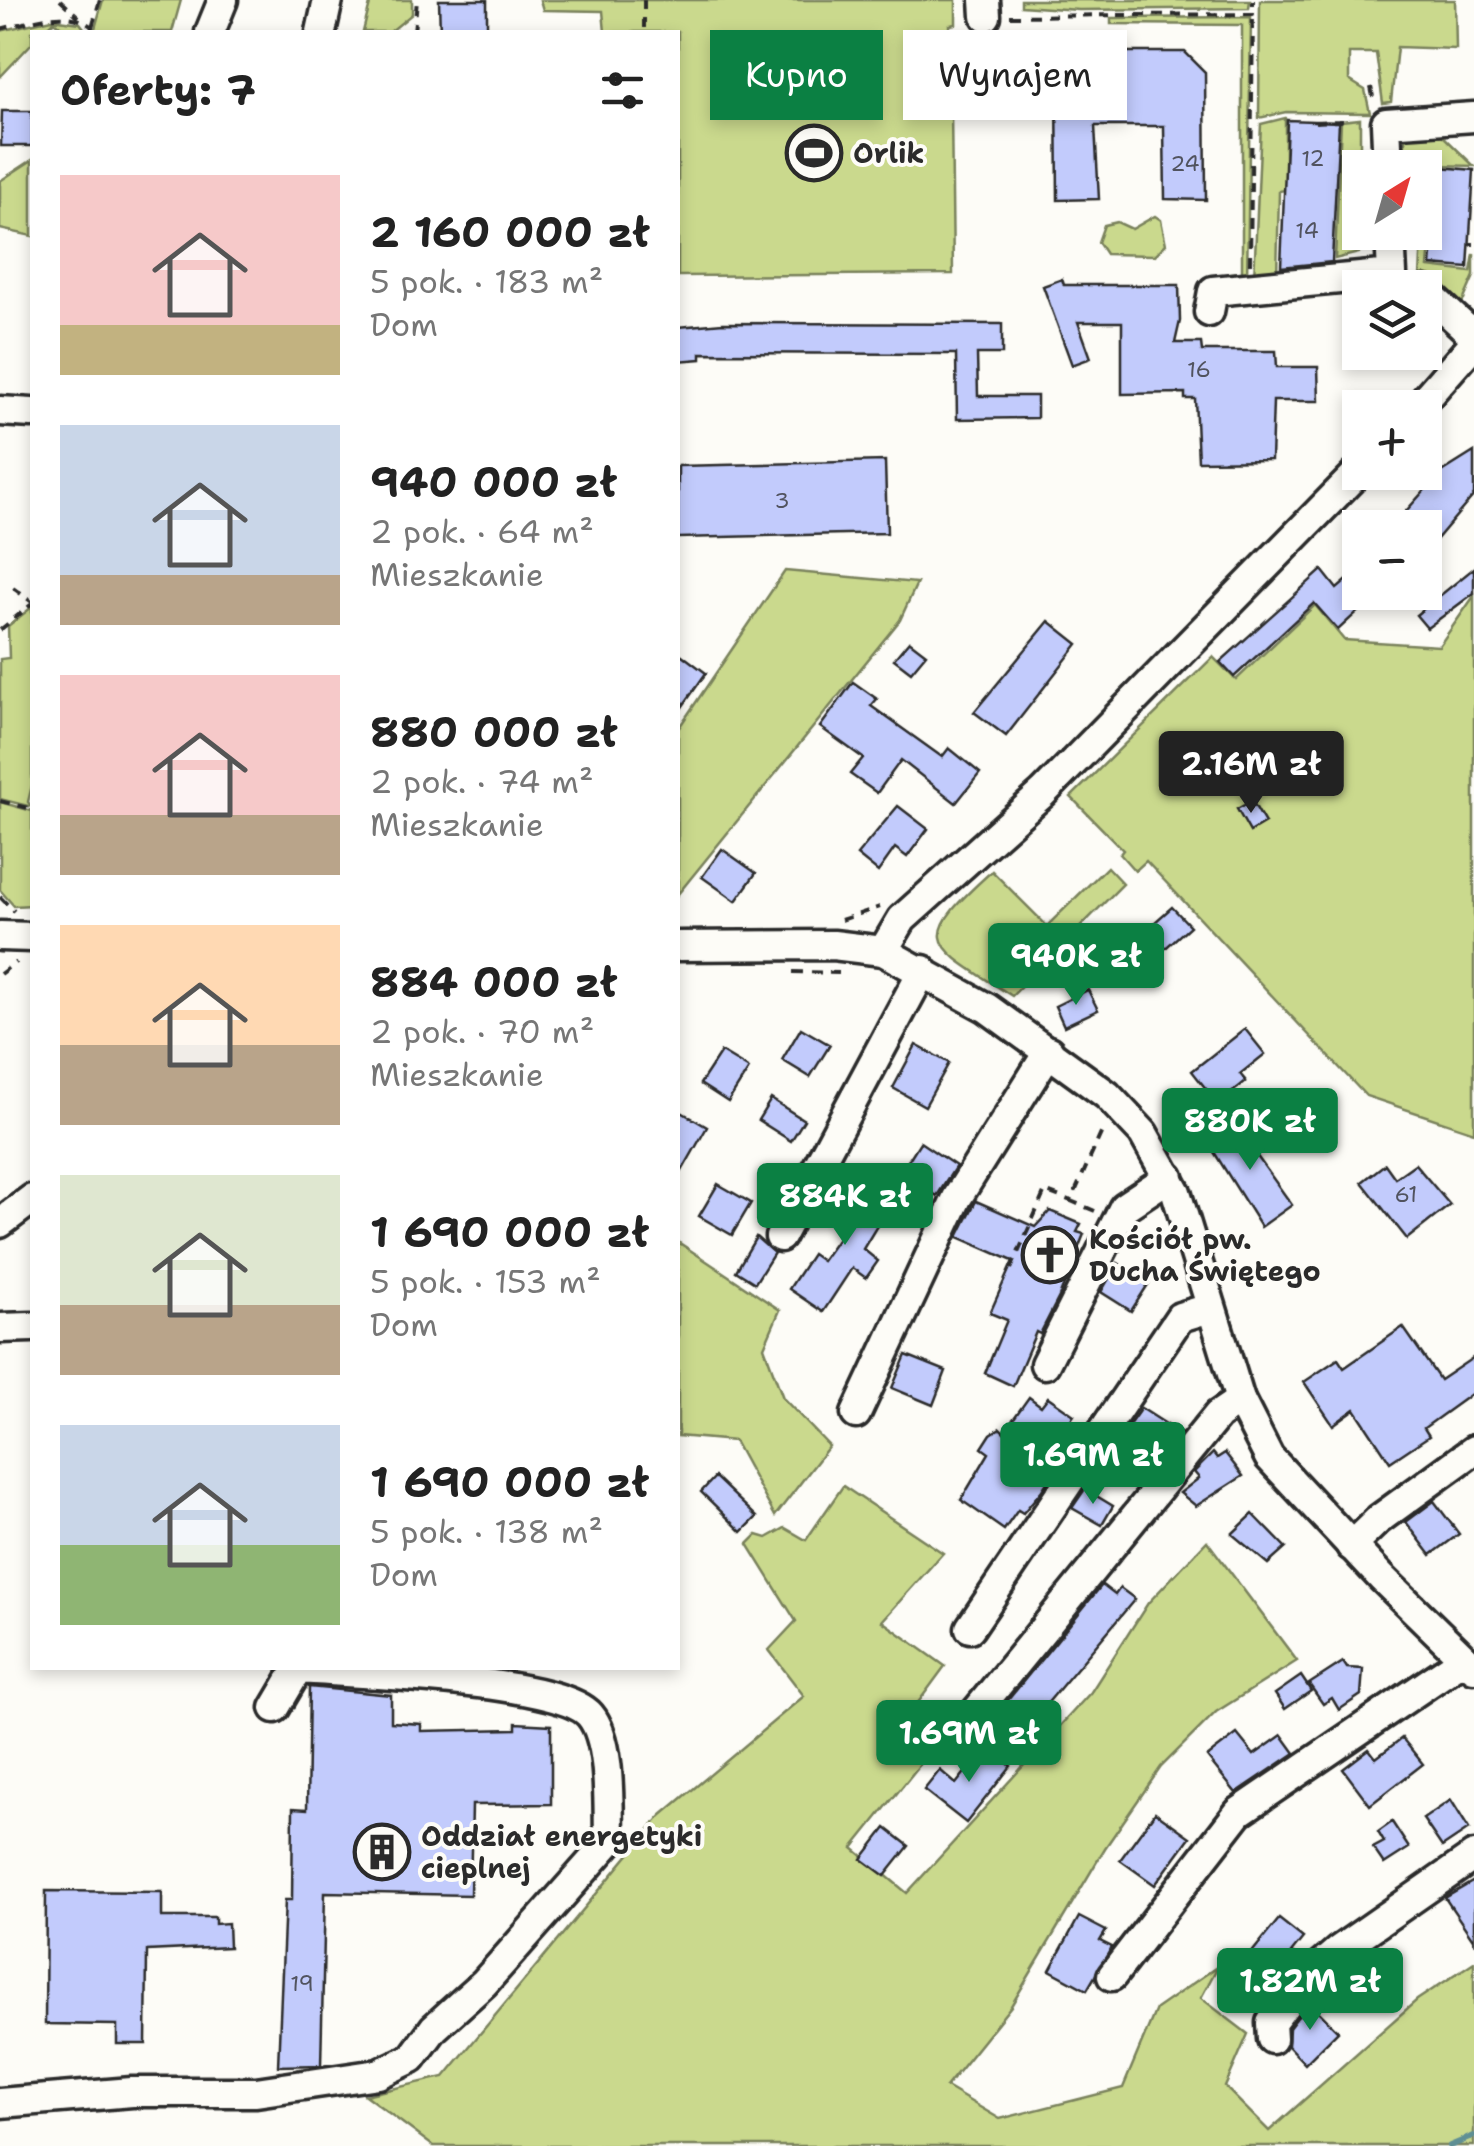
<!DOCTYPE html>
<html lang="pl">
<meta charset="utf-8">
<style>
body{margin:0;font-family:"Shantell Sans",sans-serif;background:#f6f6f6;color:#222;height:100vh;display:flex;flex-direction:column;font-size:38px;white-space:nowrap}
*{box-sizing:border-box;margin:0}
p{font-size:32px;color:#767676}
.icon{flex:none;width:55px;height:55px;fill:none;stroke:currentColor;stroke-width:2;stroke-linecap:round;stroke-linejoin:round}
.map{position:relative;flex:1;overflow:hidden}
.drawer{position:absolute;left:30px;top:30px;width:650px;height:1640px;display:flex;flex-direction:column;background:#fff;border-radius:0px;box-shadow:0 5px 15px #0003}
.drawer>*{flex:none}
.guide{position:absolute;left:710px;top:30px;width:612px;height:90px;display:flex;gap:20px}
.needle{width:65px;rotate:37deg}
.fabs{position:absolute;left:1342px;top:150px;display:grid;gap:20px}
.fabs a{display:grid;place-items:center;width:100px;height:100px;border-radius:0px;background:#fff;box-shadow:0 5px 15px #0003;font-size:50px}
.price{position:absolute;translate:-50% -85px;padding:0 22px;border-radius:10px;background:#0b8043;color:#fff;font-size:32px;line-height:65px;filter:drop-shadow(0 2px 5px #0008)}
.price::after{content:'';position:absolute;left:50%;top:60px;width:30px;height:22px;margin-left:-15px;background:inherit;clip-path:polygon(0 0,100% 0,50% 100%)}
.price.active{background:#222;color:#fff}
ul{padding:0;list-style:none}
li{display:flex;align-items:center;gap:30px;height:250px;padding:0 30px}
li span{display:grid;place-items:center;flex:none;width:280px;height:200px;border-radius:0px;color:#555}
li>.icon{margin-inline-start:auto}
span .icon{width:120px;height:120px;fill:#fffc;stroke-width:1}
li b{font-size:42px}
h2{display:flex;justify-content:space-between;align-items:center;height:120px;padding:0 30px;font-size:42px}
.tag{padding:0 35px;border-radius:0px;background:#fff;box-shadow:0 5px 15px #0003;font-size:35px;line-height:90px}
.tag.active{background:#0b8043;color:#fff}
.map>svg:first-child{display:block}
</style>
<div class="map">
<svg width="1474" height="2146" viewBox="0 0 1474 2146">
<rect width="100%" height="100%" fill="#fdfcf7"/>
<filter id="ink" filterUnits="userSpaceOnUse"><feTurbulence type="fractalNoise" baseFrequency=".01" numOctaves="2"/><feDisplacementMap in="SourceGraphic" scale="20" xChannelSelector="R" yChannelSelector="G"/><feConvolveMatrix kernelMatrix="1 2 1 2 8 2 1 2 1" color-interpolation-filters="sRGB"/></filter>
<g filter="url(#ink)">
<g fill="#cad98d" stroke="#7a825c" stroke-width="2.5">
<polygon points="103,0 181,0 172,32 94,32"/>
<polygon points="371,0 412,0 412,14 390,32 363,32"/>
<polygon points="540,0 956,0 956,24 950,25 953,274 678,276 678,32 605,32 603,11 543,10"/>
<polygon points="1021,0 1250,0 1249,8 1079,10 1021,6"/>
<polygon points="1260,0 1455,0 1456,49 1397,47 1391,102 1383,103 1376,53 1349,53 1349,80 1365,90 1370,113 1286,112 1259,118"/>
<polygon points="1251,17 1247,281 1236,280 1230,273 1242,272 1242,25 1111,24 1111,18"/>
<polygon points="52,19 80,23 87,32 67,32 54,21 43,32 32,32 32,43 0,77 0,31"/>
<polygon points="1285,118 1285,190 1279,191 1277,277 1254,279 1261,124"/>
<polygon points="1360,119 1360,232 1367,233 1359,253 1335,259 1341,121"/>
<polygon points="1439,132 1474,166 1437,165 1428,267 1471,272 1474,254 1474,276 1461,306 1420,278 1425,168 1402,168 1406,135"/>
<polygon points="32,160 32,236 0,229 0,181"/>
<polygon points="1155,216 1161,220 1166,244 1155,255 1106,254 1098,242 1104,225 1117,222 1132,229"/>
<polygon points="785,571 917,583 900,620 678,894 678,729"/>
<polygon points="1474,596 1474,1132 1366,1096 1146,861 1135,871 1120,854 1123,850 1071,797 1213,657 1236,680 1315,605 1344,640 1439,646"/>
<polygon points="32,607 32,785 28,802 32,807 0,799 0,659 9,658 8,626"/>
<polygon points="0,802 32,811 32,905 14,906 0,890"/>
<path d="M1107 867 1123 884 1012 996C930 943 913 942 992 871L1047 926Z"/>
<polygon points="678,1242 780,1310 764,1347 783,1398 829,1446 775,1516 734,1441 678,1436"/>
<polygon points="843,1486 943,1553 882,1621 945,1666 903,1723 934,1747 853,1848 907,1893 1091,1692 1148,1603 1207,1541 1297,1661 1216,1712 1161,1767 1105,1848 1011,2006 946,2087 1000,2119 1123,2088 1156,2009 1218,1966 1201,1998 1248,2034 1225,2087 1269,2131 1417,2000 1474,1962 1474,2146 433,2146 365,2095 444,2077 661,1816 804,1696 769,1650 796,1621 748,1544 757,1535 767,1538 785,1528 806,1540"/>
</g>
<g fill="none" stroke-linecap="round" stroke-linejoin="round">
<polyline stroke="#5f8f94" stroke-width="6" points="1450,2146 1474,2136"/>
</g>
<g fill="#c2cbfc" stroke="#2b2b2b" stroke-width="2.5">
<polygon points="439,0 487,0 487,32 440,32"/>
<polygon points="1091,52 1185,52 1205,72 1206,200 1165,199 1164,126 1095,126 1099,199 1058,200 1057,86 1063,80 1073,80"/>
<polygon points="2,111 32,111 32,146 1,146"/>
<polygon points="1287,120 1339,122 1332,262 1281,267"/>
<polygon points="1440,167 1474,170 1468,268 1431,265"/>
<polygon points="1062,279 1064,285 1179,285 1180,321 1175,343 1201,343 1202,351 1276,351 1277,367 1318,367 1319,401 1273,401 1271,460 1198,461 1195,399 1185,399 1185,393 1122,394 1122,322 1078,322 1091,358 1072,365 1043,286"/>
<polygon points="723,323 1002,324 1002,354 977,354 978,396 1037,396 1037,418 957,419 956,354 701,353 701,359 678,361 678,327"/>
<polygon points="1474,452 1474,495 1425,553 1425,528 1391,528 1439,474"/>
<polygon points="885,461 887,533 678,538 678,466"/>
<polygon points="1474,568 1474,593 1427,628 1416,615"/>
<polygon points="1360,569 1360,592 1379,592 1338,630 1314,603 1234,677 1220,662 1322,570 1337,589"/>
<polygon points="1049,621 1078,644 1006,736 974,712"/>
<polygon points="909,641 926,654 911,672 894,659"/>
<polygon points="678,652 706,673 678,713"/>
<polygon points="853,682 877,699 871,706 942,757 949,748 980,773 956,803 901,760 877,793 850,774 863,758 820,727"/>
<polygon points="1252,801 1265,823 1250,832 1237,809"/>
<polygon points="898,806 928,829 907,857 895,848 878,872 857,855"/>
<polygon points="722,849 756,873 736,901 702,877"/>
<polygon points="1172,907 1190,926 1148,964 1130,944"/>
<polygon points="1088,990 1098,1010 1064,1026 1055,1006"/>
<polygon points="801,1028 830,1045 810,1077 782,1060"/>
<polygon points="1245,1029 1265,1054 1240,1074 1246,1081 1218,1104 1192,1071"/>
<polygon points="916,1045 949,1063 925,1106 893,1088"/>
<polygon points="721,1052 749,1069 728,1102 700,1084"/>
<polygon points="771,1099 804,1120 791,1141 758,1120"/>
<polygon points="678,1110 707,1127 678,1178"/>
<polygon points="1244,1119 1263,1146 1254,1152 1292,1205 1261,1227 1209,1144"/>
<polygon points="920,1142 956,1166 937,1196 901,1172"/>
<polygon points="1385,1164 1395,1178 1415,1164 1450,1205 1407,1239 1362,1182"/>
<polygon points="863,1177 895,1196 863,1249 878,1261 866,1278 852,1268 823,1312 789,1289 812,1254 822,1261 852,1219 842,1212"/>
<polygon points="718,1184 751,1203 732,1235 699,1216"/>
<polygon points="976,1201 1035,1227 1050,1211 1081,1224 1077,1232 1084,1234 1059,1297 1040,1334 1036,1332 1013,1386 985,1373 1007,1320 990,1313 1013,1261 958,1237"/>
<polygon points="756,1237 774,1253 755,1283 736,1271"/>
<polygon points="1118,1263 1149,1283 1131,1311 1101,1292"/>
<polygon points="1403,1327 1440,1380 1474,1357 1474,1392 1424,1428 1429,1436 1390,1462 1355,1409 1333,1425 1304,1382 1338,1359 1344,1368"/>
<polygon points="906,1355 946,1371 933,1405 892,1388"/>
<polygon points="1029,1397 1041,1406 1048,1397 1074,1415 1067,1425 1079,1434 1042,1490 1023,1513 1018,1510 1004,1530 961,1500 989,1453 982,1448 991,1434 1000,1428 1004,1432"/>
<polygon points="1141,1408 1180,1433 1141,1481 1105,1459"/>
<polygon points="1213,1453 1217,1458 1225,1453 1243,1476 1196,1506 1180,1493 1199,1478 1194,1472"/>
<polygon points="715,1477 757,1517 742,1532 701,1492"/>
<polygon points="1085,1489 1113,1506 1102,1525 1072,1508"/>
<polygon points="1434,1501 1459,1534 1431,1555 1406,1522"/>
<polygon points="1253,1514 1286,1548 1268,1564 1232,1534"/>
<polygon points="1102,1585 1115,1595 1120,1588 1135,1599 1029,1725 1004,1705"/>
<polygon points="1343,1662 1347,1668 1363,1669 1361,1695 1339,1710 1332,1698 1323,1704 1309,1684"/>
<polygon points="1301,1676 1311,1691 1285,1709 1275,1694"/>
<polygon points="309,1687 391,1695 391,1722 421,1724 421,1731 516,1729 516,1723 551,1725 551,1804 472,1805 470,1895 325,1892 321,2065 278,2066 285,1900 292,1900 293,1808 307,1809"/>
<polygon points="1237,1734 1254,1755 1282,1735 1295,1753 1236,1793 1207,1757"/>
<polygon points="1402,1738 1423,1764 1370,1805 1343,1769 1369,1749 1376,1758"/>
<polygon points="986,1746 1011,1766 966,1823 924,1790 940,1770 956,1784"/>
<polygon points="1451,1800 1469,1829 1442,1847 1423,1819"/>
<polygon points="1155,1812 1190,1837 1155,1885 1120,1860"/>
<polygon points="1392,1822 1409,1848 1384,1864 1373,1848 1384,1842 1378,1832"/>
<polygon points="886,1828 909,1846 885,1876 862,1859"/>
<polygon points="1474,1881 1474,1941 1445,1898"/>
<polygon points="46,1891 162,1892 162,1917 215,1917 215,1924 228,1923 229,1947 147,1951 146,2044 117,2044 117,2025 45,2024"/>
<polygon points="1079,1917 1106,1931 1100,1941 1112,1947 1087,1990 1050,1970"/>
<polygon points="1279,1919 1303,1938 1291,1953 1295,1955 1282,1970 1285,1973 1258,2006 1228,1982"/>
<polygon points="1309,2002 1338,2031 1305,2064 1288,2046 1289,2028"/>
</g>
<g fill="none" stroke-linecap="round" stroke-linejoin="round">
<g stroke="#2b2b2b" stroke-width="35">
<g id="minor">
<polyline points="985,0 986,16"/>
<polyline points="210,32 223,0"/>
<polyline points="321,32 328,0"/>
<polyline points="1388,168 1386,123 1474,117"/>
<polyline points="1425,291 1474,336"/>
<polyline points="1209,312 1213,291 1392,274 1390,232"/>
<polyline points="1417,408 1474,343"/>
<polyline points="0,411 32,413"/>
<polyline points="0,936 32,937"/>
<polyline points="678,946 833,945 883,951 987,1008 1107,1095 1143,1133 1176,1192 1240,1400 1269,1457 1382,1578 1474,1668"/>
<polyline points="883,951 902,919 1043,793 1360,470"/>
<polyline points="0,1223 32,1199"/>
<polyline points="780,1237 923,970"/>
<polyline points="0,1328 32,1327"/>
<polyline points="1045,1364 1124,1207 1169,1177"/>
<polyline points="856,1414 957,1198 1049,1051"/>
<polyline points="1351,1546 1379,1519 1474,1450"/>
<polyline points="970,1628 1180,1317 1210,1308"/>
<polyline points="957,1735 1218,1415 1240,1400"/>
<polyline points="1112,1976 1239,1812 1464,1659"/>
<polyline points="1272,2039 1271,2023 1304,1980 1339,1950 1474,1856"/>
<path d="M0 2103 132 2092H256L378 2074 412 2058 434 2028 484 1983 609 1842C608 1809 612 1741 590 1715 559 1679 352 1673 298 1669L275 1708"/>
</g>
</g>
<g stroke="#2b2b2b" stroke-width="4" stroke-dasharray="10 8" stroke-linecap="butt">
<polyline points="60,0 79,17"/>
<polyline points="644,0 644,32"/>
<polyline points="1010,16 1253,14 1253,0"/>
<polyline points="92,27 100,0"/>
<path d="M0 29C29 23 67 6 92 27L91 32"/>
<polyline points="414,32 417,0"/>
<polyline points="1024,49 1079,74"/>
<polyline points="1371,87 1374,102"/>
<polyline points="1315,122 1341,121 1341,116"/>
<polyline points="1470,244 1474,244"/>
<polyline points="1250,264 1253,14"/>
<polyline points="13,588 32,602"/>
<polyline points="0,630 32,604"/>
<polyline points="0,801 32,809"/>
<polyline points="0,897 14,911"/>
<polyline points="841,920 880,907"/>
<polyline points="793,972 843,973"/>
<polyline points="0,974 16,962"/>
<polyline points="1095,1211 1071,1201 1103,1129"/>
<polyline points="1011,1269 1045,1191 1071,1201"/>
</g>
<use href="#minor" stroke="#fdfcf7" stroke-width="28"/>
</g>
</g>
<defs>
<g id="stadium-ring" transform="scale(2.875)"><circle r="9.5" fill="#fdfcf7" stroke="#2b2b2b" stroke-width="1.5"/><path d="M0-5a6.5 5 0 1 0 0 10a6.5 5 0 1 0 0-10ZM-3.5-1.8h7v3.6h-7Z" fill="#2b2b2b"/></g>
<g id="church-ring" transform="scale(2.875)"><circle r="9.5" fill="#fdfcf7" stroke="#2b2b2b" stroke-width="1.5"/><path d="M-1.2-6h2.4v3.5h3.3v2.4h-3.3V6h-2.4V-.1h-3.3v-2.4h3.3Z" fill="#2b2b2b"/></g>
<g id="building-ring" transform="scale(2.875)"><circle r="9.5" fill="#fdfcf7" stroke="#2b2b2b" stroke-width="1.5"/><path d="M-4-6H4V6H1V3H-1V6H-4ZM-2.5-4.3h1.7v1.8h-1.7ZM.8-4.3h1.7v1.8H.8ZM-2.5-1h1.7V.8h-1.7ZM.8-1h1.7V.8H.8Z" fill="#2b2b2b"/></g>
</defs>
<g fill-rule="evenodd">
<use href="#stadium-ring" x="814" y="153"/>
<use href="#church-ring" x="1050" y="1255"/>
<use href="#building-ring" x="382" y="1852"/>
</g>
<g text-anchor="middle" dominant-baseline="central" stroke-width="8" stroke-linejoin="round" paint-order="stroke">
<g font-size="22" fill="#51535f">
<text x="1313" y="158">12</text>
<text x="1185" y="163">24</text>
<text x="1307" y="230">14</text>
<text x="1199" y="369">16</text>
<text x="782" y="500">3</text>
<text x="1406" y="1194">61</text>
<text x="302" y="1983">19</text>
</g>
<g font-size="28" font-weight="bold" fill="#2b2b2b" stroke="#fdfcf7" text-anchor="start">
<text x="853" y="153">Orlik</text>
<text x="1089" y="1239">Kościół pw.<tspan x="1089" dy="32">Ducha Świętego</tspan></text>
<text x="421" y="1836">Oddział energetyki<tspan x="421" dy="32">cieplnej</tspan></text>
</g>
</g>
</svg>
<div class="fabs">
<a><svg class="needle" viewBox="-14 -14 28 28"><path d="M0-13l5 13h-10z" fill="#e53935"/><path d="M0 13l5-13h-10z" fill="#767676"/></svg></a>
<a><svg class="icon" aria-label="layers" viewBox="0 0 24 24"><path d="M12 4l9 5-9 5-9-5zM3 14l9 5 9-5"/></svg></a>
<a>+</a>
<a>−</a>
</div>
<b class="price active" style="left:1251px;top:816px">2.16M zł</b>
<b class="price" style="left:1076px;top:1008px">940K zł</b>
<b class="price" style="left:1250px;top:1173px">880K zł</b>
<b class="price" style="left:845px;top:1248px">884K zł</b>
<b class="price" style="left:1093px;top:1507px">1.69M zł</b>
<b class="price" style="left:969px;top:1785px">1.69M zł</b>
<b class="price" style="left:1310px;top:2033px">1.82M zł</b>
<div class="guide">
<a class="tag active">Kupno</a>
<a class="tag">Wynajem</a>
</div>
<section class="drawer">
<h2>Oferty: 7<svg class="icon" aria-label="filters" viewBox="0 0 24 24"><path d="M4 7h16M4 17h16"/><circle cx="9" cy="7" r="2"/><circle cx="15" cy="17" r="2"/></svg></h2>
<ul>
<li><span style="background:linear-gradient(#f6c9c9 75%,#c2b280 0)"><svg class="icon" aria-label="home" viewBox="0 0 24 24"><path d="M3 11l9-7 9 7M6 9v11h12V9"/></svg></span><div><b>2 160 000 zł</b><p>5 pok. · 183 m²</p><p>Dom</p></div></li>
<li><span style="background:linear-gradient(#c9d6e8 75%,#b9a48a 0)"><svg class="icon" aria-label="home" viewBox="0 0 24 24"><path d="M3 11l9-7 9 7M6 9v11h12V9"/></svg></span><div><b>940 000 zł</b><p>2 pok. · 64 m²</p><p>Mieszkanie</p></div></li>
<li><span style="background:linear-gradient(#f6c9c9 70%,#b9a48a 0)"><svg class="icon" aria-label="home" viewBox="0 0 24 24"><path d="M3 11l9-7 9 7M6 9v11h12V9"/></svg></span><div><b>880 000 zł</b><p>2 pok. · 74 m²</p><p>Mieszkanie</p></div></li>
<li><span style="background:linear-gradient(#ffd9b3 60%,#b9a48a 0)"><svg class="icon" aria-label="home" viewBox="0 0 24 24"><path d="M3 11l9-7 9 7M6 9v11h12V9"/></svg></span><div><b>884 000 zł</b><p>2 pok. · 70 m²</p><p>Mieszkanie</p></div></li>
<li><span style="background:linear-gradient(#dfe7d0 65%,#b9a48a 0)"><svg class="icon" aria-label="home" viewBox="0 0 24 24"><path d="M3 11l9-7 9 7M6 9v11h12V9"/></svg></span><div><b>1 690 000 zł</b><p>5 pok. · 153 m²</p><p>Dom</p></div></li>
<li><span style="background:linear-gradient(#c9d6e8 60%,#8fb573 0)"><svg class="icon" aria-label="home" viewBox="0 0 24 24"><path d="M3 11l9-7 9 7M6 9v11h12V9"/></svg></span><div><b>1 690 000 zł</b><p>5 pok. · 138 m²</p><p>Dom</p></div></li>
</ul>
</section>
</div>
